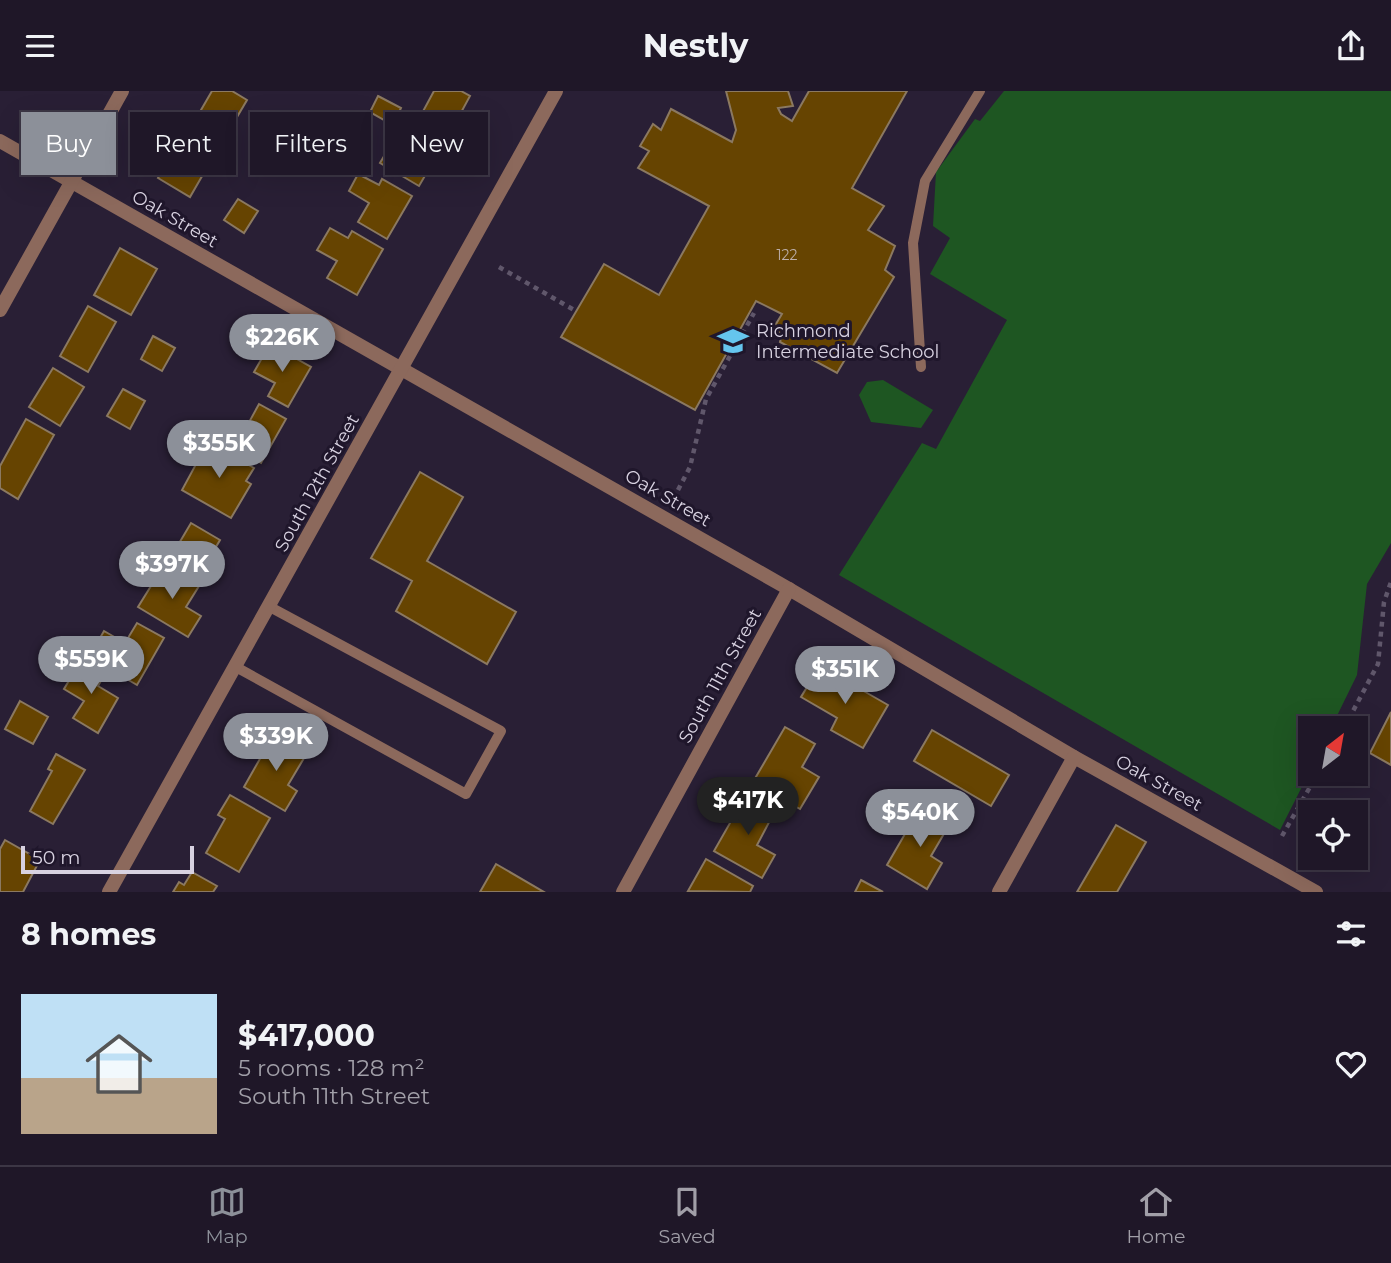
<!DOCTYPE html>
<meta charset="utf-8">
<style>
body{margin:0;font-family:Montserrat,sans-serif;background:#272030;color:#f1f3f6;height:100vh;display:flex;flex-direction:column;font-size:26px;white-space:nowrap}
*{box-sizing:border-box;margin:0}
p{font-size:23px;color:#a19fa8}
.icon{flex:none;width:38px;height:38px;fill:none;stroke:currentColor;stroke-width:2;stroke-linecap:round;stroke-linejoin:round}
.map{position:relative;height:801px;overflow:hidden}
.drawer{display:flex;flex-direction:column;background:#1f1728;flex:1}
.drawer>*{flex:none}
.guide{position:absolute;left:21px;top:21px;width:700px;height:63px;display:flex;gap:14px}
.needle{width:46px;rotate:31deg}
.tools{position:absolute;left:1298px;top:625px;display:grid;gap:14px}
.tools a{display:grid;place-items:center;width:70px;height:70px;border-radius:0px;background:#1f1728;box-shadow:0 7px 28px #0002,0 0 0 2px #3c3645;font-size:35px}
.scale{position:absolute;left:21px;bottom:18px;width:173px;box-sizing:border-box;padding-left:7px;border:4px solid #d8d2e1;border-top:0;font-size:19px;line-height:24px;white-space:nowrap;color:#d8d2e1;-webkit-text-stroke:5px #1f162b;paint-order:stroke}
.price{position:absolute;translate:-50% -60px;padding:0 16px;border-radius:24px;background:#8c9099;color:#fff;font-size:23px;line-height:46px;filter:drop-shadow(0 2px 4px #0008)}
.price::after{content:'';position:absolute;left:50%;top:42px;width:21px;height:16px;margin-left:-10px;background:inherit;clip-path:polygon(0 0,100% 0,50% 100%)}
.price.current{background:#222;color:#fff}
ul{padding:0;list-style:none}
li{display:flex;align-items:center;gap:21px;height:175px;padding:0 21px}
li+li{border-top:2px solid #3c3645}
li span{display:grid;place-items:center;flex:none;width:196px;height:140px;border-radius:0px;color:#555}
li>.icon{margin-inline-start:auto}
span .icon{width:84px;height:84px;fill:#fffc;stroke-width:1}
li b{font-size:30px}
h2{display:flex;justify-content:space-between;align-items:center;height:84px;padding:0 21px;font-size:30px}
.pill{padding:0 24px;border-radius:0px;background:#1f1728;box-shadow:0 7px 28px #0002,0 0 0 2px #3c3645;font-size:24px;line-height:63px}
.pill.current{background:#8c9099;color:#fff}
header{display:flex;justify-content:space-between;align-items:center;height:91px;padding:0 21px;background:#1f1728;font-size:32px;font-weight:700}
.dock{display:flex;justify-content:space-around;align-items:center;height:98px;border-top:2px solid #3c3645;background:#1f1728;font-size:19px;color:#a19fa8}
.dock a{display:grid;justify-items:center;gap:4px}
.dock .current{color:#8c9099}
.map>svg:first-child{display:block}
</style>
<header><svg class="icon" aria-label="menu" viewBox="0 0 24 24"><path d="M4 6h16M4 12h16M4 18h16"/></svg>Nestly<svg class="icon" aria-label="share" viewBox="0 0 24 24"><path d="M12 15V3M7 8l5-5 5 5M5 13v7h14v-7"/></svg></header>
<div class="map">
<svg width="1391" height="801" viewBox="0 0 1391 801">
<rect width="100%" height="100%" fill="#291f35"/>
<g fill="#1e5622">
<polygon points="1004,0 1391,0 1391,452 1367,493 1357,584 1331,637 1311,637 1311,678 1280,739 839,484 922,352 936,358 1007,229 930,183 950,147 933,135 936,81 975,28 980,30"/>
<polygon points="883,289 933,319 921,337 871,331 859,304 867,291"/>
</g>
<g fill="#664401" stroke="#8b7961" stroke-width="2">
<polygon points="212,0 232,0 247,9 220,55 190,38"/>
<polygon points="434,0 461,0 470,5 451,40 421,24"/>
<polygon points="726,0 788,0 793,15 778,17 781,23 792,30 809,0 907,0 852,97 884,115 868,139 895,155 885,179 894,186 837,282 780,251 782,243 773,238 782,223 756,210 695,319 561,246 604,173 659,204 709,115 638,77 649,60 640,55 653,33 661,39 671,18 732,51 736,39"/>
<polygon points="378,5 401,17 393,34 370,21"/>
<polygon points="401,37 440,59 419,95 380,72"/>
<polygon points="180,50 212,68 190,106 158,87"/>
<polygon points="358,83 379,94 382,88 412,105 387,148 358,131 369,112 349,100"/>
<polygon points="238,108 258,120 244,142 224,129"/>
<polygon points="330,137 348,147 352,140 383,158 357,204 327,187 337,170 317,159"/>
<polygon points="120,157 157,178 131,224 94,204"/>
<polygon points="88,215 116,231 88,281 60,265"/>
<polygon points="153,245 175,257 162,280 141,268"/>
<polygon points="270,253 311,276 288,316 268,305 275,292 254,281"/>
<polygon points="53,277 84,296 60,335 29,316"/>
<polygon points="123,298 145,310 130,338 107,325"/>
<polygon points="259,313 286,328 261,372 235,357"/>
<polygon points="26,328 54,344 18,408 0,397 0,375"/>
<polygon points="208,351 254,377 246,390 251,393 231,427 182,399"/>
<polygon points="420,381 463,406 427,470 516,521 487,573 396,520 412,490 371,467"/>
<polygon points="191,432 220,449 200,483 171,466"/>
<polygon points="164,474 199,495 186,516 201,525 188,546 138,516"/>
<polygon points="137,532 164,547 137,594 89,566 104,540 125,552"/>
<polygon points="82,568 106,581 98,595 118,607 98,642 73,627 84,610 64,598"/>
<polygon points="820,575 888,614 863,657 831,639 837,627 801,606"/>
<polygon points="20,610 48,626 33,653 5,638"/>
<polygon points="1391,621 1391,674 1370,662"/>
<polygon points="785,636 815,653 802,676 819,686 800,718 753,691"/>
<polygon points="932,639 1009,684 991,715 914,670"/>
<polygon points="274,643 307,662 288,694 297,700 285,720 244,696"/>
<polygon points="56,663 85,679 53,733 30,720 52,680 48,678"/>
<polygon points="230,704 270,727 239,781 206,762 225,728 218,724"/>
<polygon points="746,704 775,720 757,754 775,764 762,787 714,760"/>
<polygon points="920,717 949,734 931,765 942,772 927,798 887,774"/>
<polygon points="1116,734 1146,751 1117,801 1077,801"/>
<polygon points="5,749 40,769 23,801 0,801 0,758"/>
<polygon points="706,768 753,795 750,801 688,800"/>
<polygon points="496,773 544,801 480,801"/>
<polygon points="192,781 217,795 213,801 173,801 179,791 184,794"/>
<polygon points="861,789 883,801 855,801"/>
</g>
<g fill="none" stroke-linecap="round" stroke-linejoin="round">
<g stroke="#60576b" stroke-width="4.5" stroke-dasharray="5 5" stroke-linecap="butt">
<polyline points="499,176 576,220"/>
<polyline points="678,399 690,376 706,308 754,222"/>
<polyline points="1344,637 1378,573 1384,511 1391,491"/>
<polyline points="1282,745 1318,682"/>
</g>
<g stroke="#8c695c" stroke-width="10">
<polyline points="921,276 913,152 925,90 980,0"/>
<polyline points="236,576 466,703 501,640 270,516"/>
</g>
<g stroke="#8c695c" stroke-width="14">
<polyline points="0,50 789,498 1074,666 1316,801"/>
<polyline points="0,219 122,0"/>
<polyline points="109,801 556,0"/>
<polyline points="623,801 789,498"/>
<polyline points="999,801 1074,666"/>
</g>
</g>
<defs>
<g id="school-bare" transform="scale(2.415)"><path d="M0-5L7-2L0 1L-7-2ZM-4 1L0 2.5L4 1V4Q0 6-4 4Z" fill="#65c5ee" stroke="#1f162b" stroke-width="2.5" paint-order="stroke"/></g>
</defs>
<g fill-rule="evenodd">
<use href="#school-bare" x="733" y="250"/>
</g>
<g text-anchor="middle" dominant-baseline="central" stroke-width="6" stroke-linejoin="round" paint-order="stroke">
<g font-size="14" fill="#bcaea9">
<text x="787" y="164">122</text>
</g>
<g font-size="18" fill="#d8d2e1" stroke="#1f162b">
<text transform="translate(175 128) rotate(30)">Oak Street</text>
<text transform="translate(317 392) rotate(-61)">South 12th Street</text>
<text transform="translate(668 407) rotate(30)">Oak Street</text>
<text transform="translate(720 585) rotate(-61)">South 11th Street</text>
<text transform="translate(1159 692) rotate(29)">Oak Street</text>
</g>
<g font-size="18" fill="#d8d2e1" stroke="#1f162b" text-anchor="start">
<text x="756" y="240">Richmond<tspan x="756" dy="21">Intermediate School</tspan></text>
</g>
</g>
</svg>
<div class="tools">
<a><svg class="needle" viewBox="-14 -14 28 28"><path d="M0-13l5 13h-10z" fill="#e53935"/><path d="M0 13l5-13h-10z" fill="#a19fa8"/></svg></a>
<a><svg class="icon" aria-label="locate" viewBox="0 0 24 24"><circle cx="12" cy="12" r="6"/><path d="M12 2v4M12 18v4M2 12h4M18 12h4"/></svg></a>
</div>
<div class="scale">50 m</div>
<b class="price" style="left:282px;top:283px">$226K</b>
<b class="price" style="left:219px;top:389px">$355K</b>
<b class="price" style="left:172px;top:510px">$397K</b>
<b class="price" style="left:91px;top:605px">$559K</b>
<b class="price" style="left:845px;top:615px">$351K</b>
<b class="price" style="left:276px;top:682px">$339K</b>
<b class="price current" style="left:748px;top:746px">$417K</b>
<b class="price" style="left:920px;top:758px">$540K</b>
<div class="guide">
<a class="pill current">Buy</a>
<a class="pill">Rent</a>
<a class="pill">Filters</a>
<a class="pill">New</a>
</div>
</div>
<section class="drawer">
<h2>8 homes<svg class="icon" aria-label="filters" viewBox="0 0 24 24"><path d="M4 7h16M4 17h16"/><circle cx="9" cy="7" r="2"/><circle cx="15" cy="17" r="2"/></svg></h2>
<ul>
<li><span style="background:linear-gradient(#bfe0f5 60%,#b9a48a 0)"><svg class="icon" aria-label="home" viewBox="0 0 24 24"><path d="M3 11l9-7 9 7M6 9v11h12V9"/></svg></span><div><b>$417,000</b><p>5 rooms · 128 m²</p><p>South 11th Street</p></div><svg class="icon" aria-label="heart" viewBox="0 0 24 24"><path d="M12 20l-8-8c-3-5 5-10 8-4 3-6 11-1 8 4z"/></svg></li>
</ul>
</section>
<nav class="dock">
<a class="current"><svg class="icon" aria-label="map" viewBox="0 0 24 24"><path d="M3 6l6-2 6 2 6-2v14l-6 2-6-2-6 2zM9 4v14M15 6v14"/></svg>Map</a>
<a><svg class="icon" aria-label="saved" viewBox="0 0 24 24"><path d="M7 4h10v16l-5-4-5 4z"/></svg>Saved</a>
<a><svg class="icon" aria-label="home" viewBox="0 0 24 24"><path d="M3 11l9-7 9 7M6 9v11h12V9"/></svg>Home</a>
</nav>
